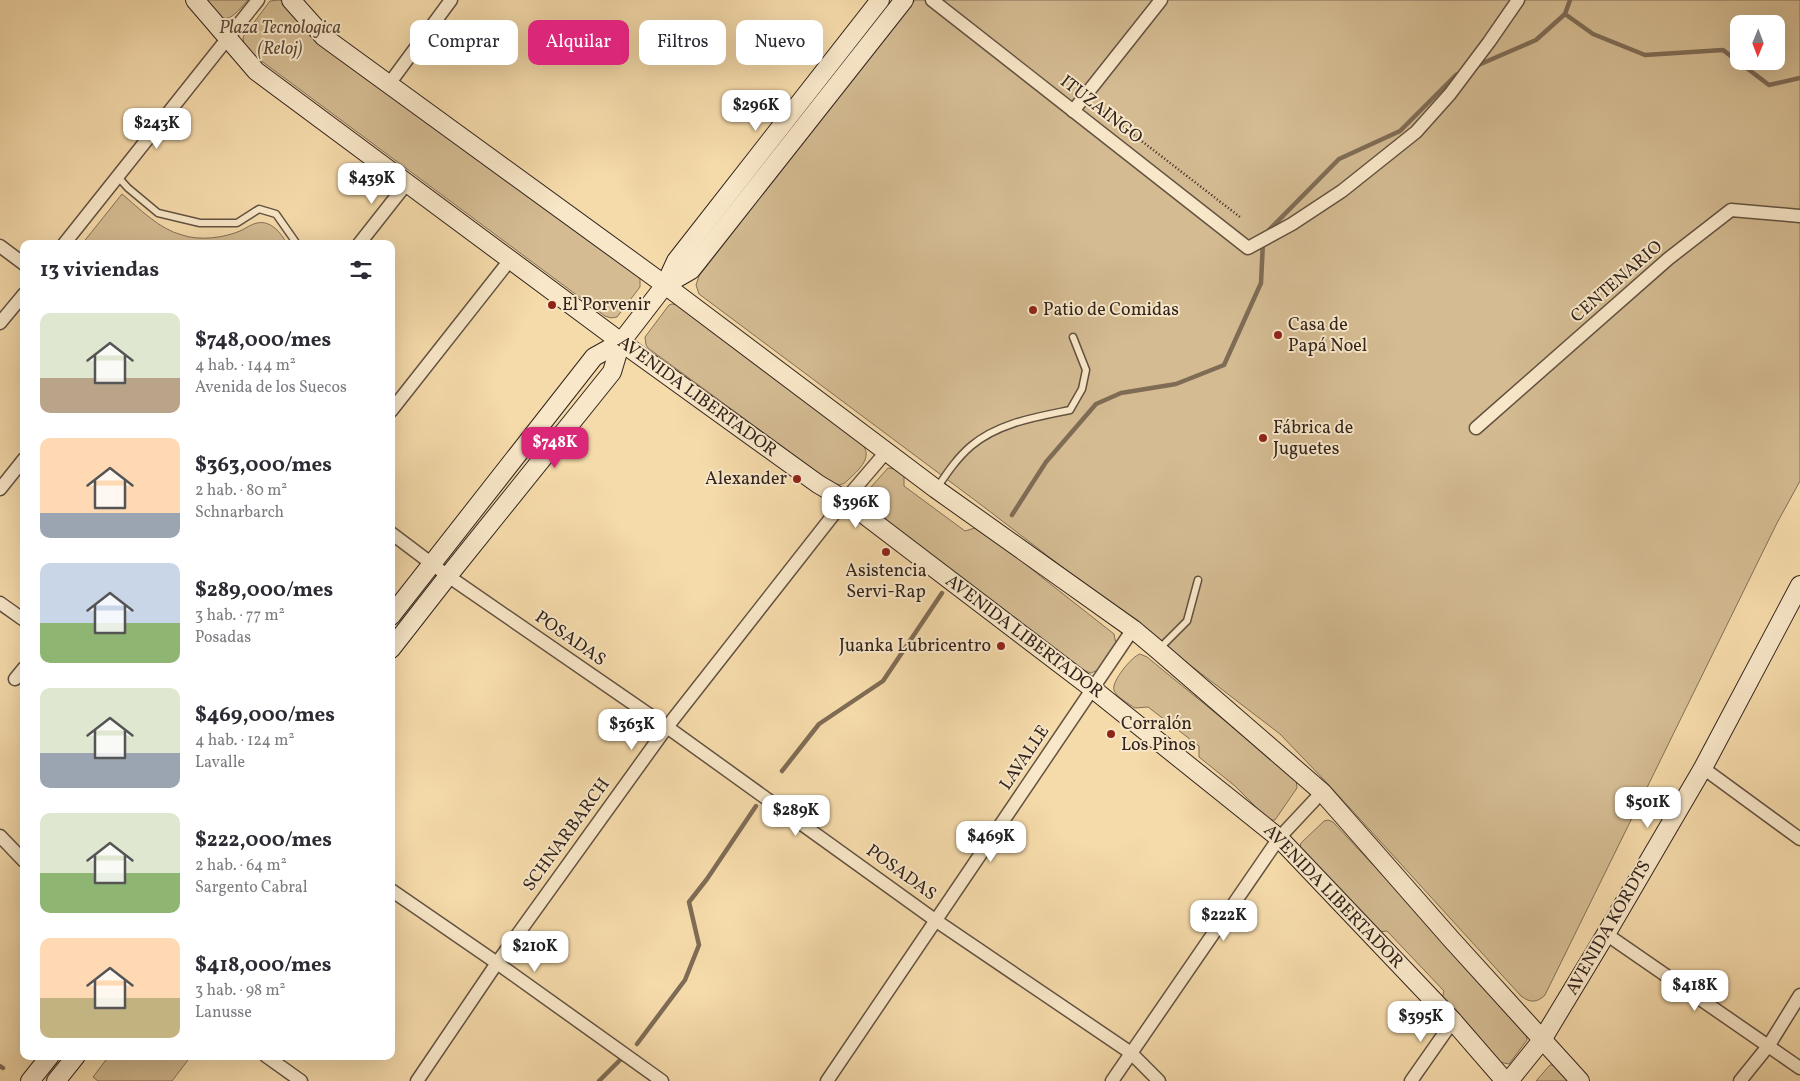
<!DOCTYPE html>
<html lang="es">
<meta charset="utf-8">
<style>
body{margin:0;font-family:Vollkorn,serif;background:#f2f2f3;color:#2b2b33;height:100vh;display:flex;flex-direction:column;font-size:19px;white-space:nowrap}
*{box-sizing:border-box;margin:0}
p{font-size:16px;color:#7c7c81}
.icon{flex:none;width:28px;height:28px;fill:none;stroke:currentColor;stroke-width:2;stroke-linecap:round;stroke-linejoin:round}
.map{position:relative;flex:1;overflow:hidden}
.panel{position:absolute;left:20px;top:240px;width:375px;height:820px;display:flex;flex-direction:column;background:#fff;border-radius:10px;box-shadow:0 5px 20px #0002}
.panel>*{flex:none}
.hud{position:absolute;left:410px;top:20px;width:475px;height:45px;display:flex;gap:10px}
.needle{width:32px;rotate:181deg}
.buttons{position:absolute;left:1730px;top:15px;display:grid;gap:10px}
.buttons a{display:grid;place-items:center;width:55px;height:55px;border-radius:10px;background:#fff;box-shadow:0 5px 20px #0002;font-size:25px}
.price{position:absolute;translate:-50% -42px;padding:0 11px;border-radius:10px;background:#fff;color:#222;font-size:16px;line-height:32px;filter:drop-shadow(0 1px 2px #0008)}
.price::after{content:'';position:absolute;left:50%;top:30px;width:15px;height:11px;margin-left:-8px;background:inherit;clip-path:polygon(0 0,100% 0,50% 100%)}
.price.active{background:#db2777;color:#fff}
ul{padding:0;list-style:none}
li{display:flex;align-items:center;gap:15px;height:125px;padding:0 20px}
li span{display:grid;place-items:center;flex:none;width:140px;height:100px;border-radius:10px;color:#555}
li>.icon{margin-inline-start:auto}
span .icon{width:60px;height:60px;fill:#fffc;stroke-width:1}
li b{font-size:21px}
h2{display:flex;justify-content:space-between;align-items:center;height:60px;padding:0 20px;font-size:21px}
.tag{padding:0 18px;border-radius:10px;background:#fff;box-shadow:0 5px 20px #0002;font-size:18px;line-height:45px}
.tag.active{background:#db2777;color:#fff}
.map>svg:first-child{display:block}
</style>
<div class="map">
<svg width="1800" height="1081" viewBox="0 0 1800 1081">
<rect width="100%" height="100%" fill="#f5daaa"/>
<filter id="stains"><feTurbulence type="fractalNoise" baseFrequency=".004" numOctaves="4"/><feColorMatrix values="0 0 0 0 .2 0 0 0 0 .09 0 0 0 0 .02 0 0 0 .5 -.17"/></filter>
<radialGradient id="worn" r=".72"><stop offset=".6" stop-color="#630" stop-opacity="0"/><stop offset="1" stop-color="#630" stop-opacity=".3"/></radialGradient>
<g fill="#d4bb92" stroke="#837058" fill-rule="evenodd">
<path d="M203 0H248C226 25 225 24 203 0Z"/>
<polygon points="279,0 283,1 640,278 640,287 617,317 611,318 605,316 244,48 243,37 270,1"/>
<path d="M915 0H1800V481L1777 523 1545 995C1537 1003 1530 1003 1521 996L1329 785 1280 734 984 507 699 294 696 285 699 276ZM1739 24H1776V61H1739Z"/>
<path d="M122 194C140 209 159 229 182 235 200 241 223 238 240 231 245 229 251 224 257 223 271 220 281 233 287 244H82Z"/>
<path d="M672 304 678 305 863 445C873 459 857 471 847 481 842 486 837 485 831 482L648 348 646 345 645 337 669 305Z"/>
<polygon points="888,468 896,469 904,476 904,486 965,531 978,527 1114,634 1116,644 1098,670 1091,673 1083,670 864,507 863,496"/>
<path d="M1140 654 1147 657 1296 779 1297 788 1275 820H1272L1266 817 1235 786 1199 757V746L1148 707 1135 708C1129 704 1116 697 1114 690 1111 682 1132 656 1140 654Z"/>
<polygon points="1328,820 1333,822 1526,1029 1527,1040 1509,1064 1499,1062 1442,999 1444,991 1387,931 1378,932 1300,848 1301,843 1324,821"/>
<polygon points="109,1056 191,1056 172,1081 98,1081 93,1077"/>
<polygon points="1550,1065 1559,1065 1574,1081 1536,1081"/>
</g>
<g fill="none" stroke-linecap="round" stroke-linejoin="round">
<g stroke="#7f6c55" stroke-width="4.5">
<polyline points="1565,14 1593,34 1645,55 1723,50 1769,85 1800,78"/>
<polyline points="1476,66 1536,40 1565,14 1570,0"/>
<polyline points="1268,231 1339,159 1400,131 1456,75 1462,72"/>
<polyline points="1012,515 1046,462 1096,404 1121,393 1176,384 1224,365 1261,283 1263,242"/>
<polyline points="782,771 819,724 883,681 942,593"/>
<polyline points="637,1044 685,980 699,945 689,902 707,879 756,806"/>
<polyline points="0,1066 3,1068"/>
<polyline points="599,1081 621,1059"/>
</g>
<g stroke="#635241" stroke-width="9">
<g id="service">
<polyline points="118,177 128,188 158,213 200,223 237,223 259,209 276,214 297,244"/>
<path d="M937 488C947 473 957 458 971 446 998 423 1036 417 1070 410L1082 389 1086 370 1073 337"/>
<polyline points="1159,649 1187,621 1198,580"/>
</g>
</g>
<g stroke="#635241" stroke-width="15">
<g id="minor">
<polyline points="932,0 1248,248 1292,224 1342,191 1416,132 1450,94 1489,42 1518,0"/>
<polyline points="389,84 451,0"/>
<polyline points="1073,111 1161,0"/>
<polyline points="64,244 258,0"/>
<polyline points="359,244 407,183"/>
<polyline points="0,246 24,264"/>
<polyline points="0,323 24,294"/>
<polyline points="391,411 510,260"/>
<polyline points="1476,428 1668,259 1731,210 1800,216"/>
<polyline points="0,489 24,459"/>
<polyline points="391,533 448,576 667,727 935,920 1131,1053 1159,1081"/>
<polyline points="0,603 24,620"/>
<polyline points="15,679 24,668"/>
<polyline points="1703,768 1800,839"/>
<polyline points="0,836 24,861"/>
<polyline points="391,890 497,963 662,1081"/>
<polyline points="1606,934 1800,1068"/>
<polyline points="266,1056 301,1081"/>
<polyline points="417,1081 497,963 667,727 845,500 886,452"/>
<polyline points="827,1081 1133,629"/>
<polyline points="1112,1081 1279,838 1322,792"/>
<polyline points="1411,1081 1453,1021"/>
<polyline points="1740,1081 1769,1045 1800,995"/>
</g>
</g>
<g stroke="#32241e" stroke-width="20">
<g id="secondary">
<polyline points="195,0 256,71 621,342 818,484 845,500 1093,689 1279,838 1453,1021 1505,1081"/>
<polyline points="291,0 324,37 665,285 936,489 1133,629 1158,650 1322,792 1451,939 1580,1081"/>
<polyline points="665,285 691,270 904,0"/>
<polyline points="391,616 594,357 621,342"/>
<polyline points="391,649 448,576 612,372 621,342 665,285 676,261 880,0"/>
<polyline points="30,1081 50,1056"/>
<polyline points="56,1081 76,1056"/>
<polyline points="1509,1081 1542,1040 1606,934 1703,768 1800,585"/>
</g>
</g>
<polyline stroke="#32241e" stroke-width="2.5" stroke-dasharray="1 2.5" stroke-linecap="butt" points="1095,105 1240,217"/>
<use href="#service" stroke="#f8e7c8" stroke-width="6"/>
<use href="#minor" stroke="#f8e7c8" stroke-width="12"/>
<use href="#secondary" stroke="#f8e7c8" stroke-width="18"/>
</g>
<g fill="#8f2418" stroke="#f8e7c8" stroke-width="2">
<circle cx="552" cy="305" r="5"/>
<circle cx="1033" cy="310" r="5"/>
<circle cx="1278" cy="335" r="5"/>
<circle cx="1263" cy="438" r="5"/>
<circle cx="797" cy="479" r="5"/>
<circle cx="886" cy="552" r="5"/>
<circle cx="1001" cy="646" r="5"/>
<circle cx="1111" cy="734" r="5"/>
</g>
<g text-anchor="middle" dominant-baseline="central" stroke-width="4" stroke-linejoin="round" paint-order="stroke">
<g font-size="18" font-style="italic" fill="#5a4a3b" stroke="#f8e7c8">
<text x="280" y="28">Plaza Tecnologica<tspan x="280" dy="21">(Reloj)</tspan></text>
</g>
<g font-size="18" fill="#32241e" stroke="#f8e7c8">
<text transform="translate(1101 110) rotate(38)">ITUZAINGO</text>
<text transform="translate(1617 282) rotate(-41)">CENTENARIO</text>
<text transform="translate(697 397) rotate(36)">AVENIDA LIBERTADOR</text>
<text transform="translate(1024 637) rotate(37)">AVENIDA LIBERTADOR</text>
<text transform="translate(570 639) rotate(35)">POSADAS</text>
<text transform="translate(1025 758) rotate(-56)">LAVALLE</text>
<text transform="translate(567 835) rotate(-54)">SCHNARBARCH</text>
<text transform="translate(901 873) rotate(36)">POSADAS</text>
<text transform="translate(1333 897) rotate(46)">AVENIDA LIBERTADOR</text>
<text transform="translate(1609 928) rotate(-60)">AVENIDA KORDTS</text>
</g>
<g font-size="18" fill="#32241e" stroke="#f8e7c8" text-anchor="start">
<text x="562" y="305">El Porvenir</text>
<text x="1043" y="310">Patio de Comidas</text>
<text x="1288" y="325">Casa de<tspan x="1288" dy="21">Papá Noel</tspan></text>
<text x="1273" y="428">Fábrica de<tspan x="1273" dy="21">Juguetes</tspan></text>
<text x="787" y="479" text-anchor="end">Alexander</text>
<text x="886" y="571" text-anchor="middle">Asistencia<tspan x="886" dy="21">Servi-Rap</tspan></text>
<text x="991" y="646" text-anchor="end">Juanka Lubricentro</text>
<text x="1121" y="724">Corralón<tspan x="1121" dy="21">Los Pinos</tspan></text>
</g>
</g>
<rect width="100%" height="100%" filter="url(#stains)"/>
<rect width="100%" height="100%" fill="url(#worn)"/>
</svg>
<div class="buttons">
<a><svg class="needle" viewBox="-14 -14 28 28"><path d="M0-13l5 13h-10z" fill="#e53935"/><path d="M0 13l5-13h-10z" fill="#7c7c81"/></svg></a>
</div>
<b class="price" style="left:756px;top:132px">$296K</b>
<b class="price" style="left:157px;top:150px">$243K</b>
<b class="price" style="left:372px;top:205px">$439K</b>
<b class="price active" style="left:555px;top:469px">$748K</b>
<b class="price" style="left:856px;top:529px">$396K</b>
<b class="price" style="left:632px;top:751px">$363K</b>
<b class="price" style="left:1648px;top:829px">$501K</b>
<b class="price" style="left:796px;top:837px">$289K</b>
<b class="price" style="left:991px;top:863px">$469K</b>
<b class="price" style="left:1224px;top:942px">$222K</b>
<b class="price" style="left:535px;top:973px">$210K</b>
<b class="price" style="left:1695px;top:1012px">$418K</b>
<b class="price" style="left:1421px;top:1043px">$395K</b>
<div class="hud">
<a class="tag">Comprar</a>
<a class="tag active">Alquilar</a>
<a class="tag">Filtros</a>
<a class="tag">Nuevo</a>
</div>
<section class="panel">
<h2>13 viviendas<svg class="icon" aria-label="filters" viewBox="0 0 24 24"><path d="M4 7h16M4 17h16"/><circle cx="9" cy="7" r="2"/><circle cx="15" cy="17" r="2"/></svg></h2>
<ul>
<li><span style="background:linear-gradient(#dfe7d0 65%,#b9a48a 0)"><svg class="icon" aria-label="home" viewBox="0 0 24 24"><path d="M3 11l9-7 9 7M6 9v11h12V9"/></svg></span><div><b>$748,000/mes</b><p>4 hab. · 144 m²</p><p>Avenida de los Suecos</p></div></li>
<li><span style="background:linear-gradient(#ffd9b3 75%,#9aa5b1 0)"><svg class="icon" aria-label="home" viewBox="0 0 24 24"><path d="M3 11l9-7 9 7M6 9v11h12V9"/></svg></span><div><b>$363,000/mes</b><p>2 hab. · 80 m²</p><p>Schnarbarch</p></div></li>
<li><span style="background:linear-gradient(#c9d6e8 60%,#8fb573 0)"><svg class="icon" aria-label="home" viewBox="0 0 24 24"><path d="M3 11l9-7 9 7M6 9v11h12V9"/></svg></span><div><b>$289,000/mes</b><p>3 hab. · 77 m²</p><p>Posadas</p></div></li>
<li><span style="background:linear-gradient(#dfe7d0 65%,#9aa5b1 0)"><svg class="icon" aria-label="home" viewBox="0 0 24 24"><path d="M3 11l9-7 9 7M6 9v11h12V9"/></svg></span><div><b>$469,000/mes</b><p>4 hab. · 124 m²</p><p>Lavalle</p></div></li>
<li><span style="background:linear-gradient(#dfe7d0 60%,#8fb573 0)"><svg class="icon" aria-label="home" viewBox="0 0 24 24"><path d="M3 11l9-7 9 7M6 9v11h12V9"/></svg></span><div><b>$222,000/mes</b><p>2 hab. · 64 m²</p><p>Sargento Cabral</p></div></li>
<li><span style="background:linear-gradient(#ffd9b3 60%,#c2b280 0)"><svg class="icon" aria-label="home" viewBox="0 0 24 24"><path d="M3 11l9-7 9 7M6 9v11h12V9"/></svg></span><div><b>$418,000/mes</b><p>3 hab. · 98 m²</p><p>Lanusse</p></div></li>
</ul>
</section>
</div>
